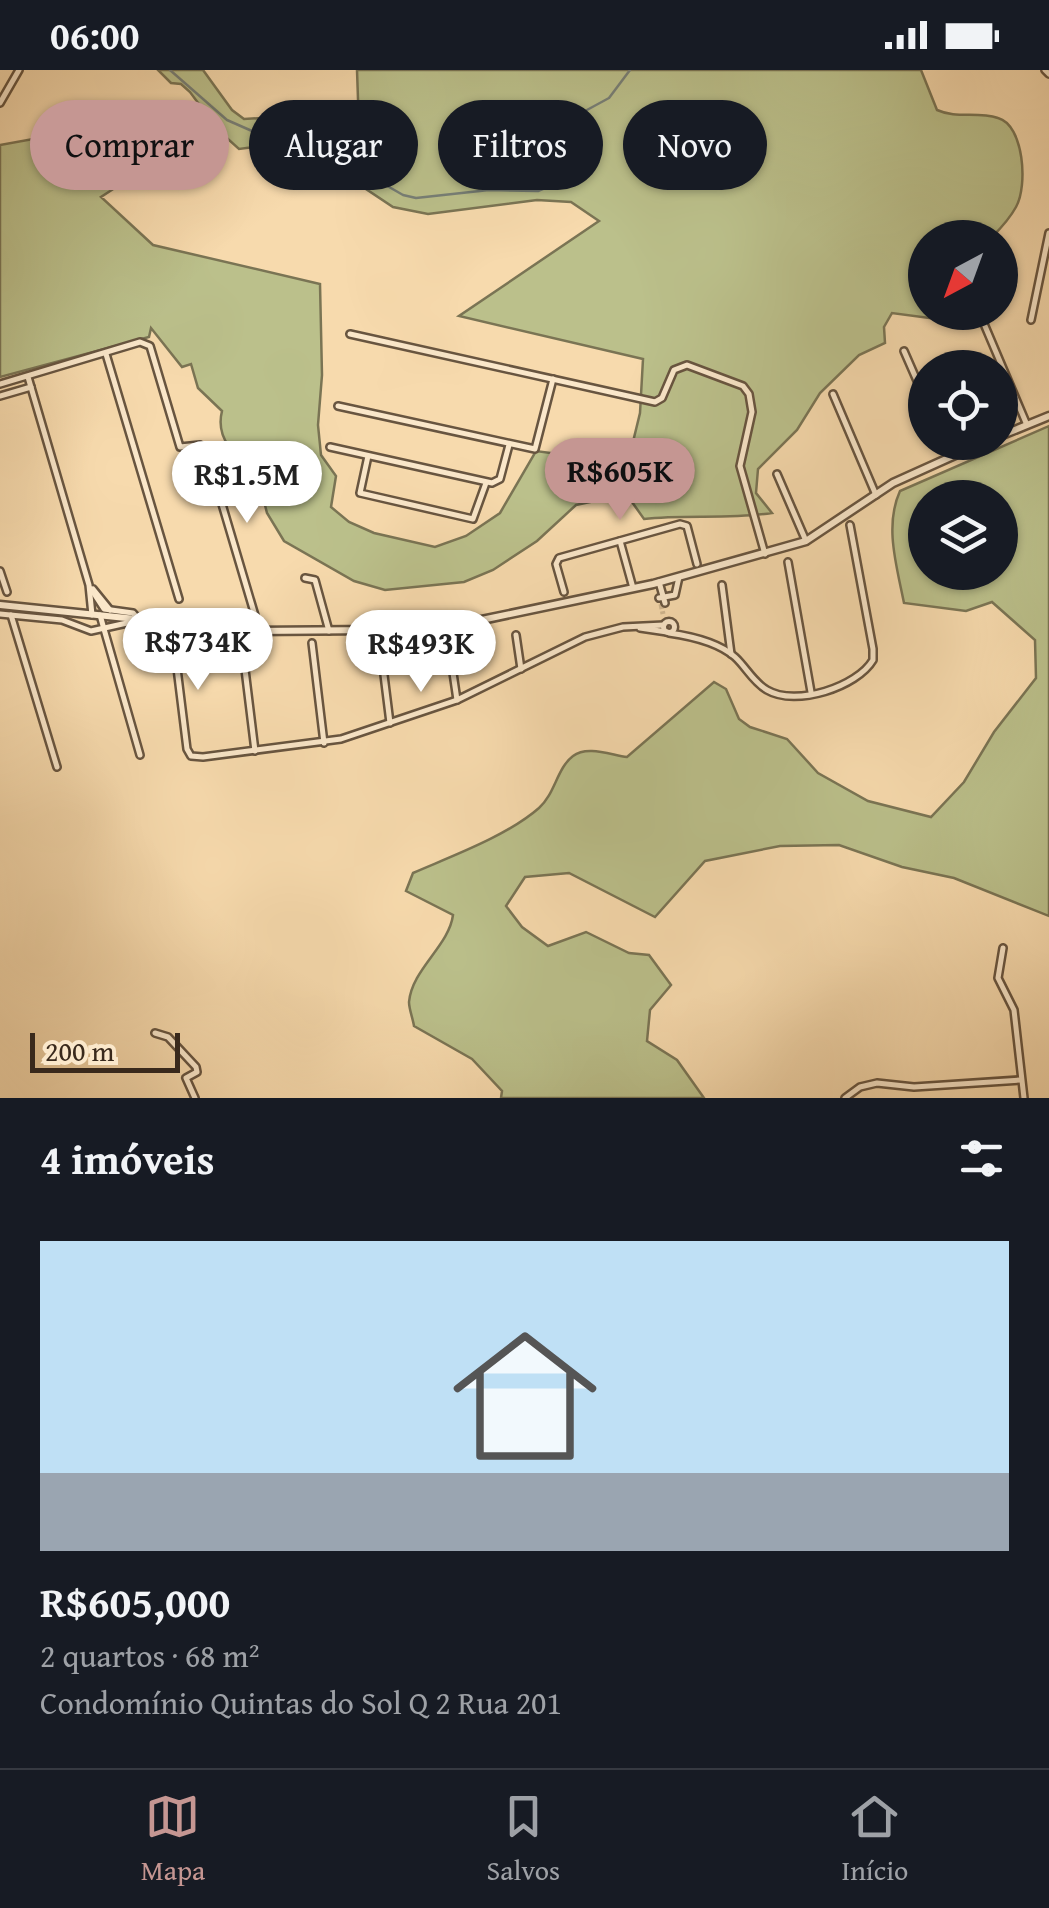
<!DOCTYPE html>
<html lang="pt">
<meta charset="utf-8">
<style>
body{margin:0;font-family:"Gentium Book Plus",serif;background:#20242c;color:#f1f3f6;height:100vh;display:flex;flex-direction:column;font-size:38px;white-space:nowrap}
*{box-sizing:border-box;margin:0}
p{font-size:32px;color:#9ea1a6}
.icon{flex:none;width:55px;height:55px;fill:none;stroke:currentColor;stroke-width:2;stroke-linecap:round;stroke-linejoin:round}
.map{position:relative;height:1028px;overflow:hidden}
.sheet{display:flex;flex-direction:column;background:#171b24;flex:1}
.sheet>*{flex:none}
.banner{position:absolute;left:30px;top:30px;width:990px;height:90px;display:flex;gap:20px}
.needle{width:65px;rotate:221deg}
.tools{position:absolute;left:908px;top:150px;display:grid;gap:20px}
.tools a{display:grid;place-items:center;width:110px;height:110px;border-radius:50%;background:#171b24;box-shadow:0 2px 8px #0004;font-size:50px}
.scale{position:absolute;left:30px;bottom:25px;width:150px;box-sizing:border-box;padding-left:10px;border:5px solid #39291c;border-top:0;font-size:28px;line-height:35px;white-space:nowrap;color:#39291c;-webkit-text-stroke:8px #fae7ca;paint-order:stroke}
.price{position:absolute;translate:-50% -85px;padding:0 22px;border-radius:35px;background:#fff;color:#222;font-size:32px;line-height:65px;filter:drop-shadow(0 2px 5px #0008)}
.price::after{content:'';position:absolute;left:50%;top:60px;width:30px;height:22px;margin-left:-15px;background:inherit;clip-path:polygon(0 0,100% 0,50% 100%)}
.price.selected{background:#c59692;color:#111}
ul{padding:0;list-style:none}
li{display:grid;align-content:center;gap:20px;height:530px;padding:0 40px}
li+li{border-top:2px solid #363941}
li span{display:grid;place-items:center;height:310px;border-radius:0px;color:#555}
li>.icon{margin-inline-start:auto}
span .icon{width:180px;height:180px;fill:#fffc;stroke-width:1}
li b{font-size:42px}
h2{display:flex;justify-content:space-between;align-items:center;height:120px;padding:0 40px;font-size:42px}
.chip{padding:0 35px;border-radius:45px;background:#171b24;box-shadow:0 2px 8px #0004;font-size:35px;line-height:90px}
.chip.selected{background:#c59692;color:#111}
.status{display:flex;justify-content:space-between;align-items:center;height:70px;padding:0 50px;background:#171b24;direction:ltr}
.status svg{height:28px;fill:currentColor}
.dock{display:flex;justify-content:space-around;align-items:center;height:140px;border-top:2px solid #363941;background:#171b24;font-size:28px;color:#9ea1a6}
.dock a{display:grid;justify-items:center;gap:5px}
.dock .selected{color:#c59692}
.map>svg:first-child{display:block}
</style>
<div class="status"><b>06:00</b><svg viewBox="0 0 49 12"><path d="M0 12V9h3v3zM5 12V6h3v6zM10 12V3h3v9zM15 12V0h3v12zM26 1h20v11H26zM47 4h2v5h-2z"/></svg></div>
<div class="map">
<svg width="1049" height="1028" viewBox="0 0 1049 1028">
<rect width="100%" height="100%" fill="#f7daad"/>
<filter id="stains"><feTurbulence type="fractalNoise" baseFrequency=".002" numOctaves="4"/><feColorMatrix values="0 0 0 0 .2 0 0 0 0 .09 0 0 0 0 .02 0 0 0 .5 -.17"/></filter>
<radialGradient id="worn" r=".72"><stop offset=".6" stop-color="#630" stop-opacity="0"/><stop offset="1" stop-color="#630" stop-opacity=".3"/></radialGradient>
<g fill="#bbc08b" stroke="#7a7454" stroke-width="2.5" fill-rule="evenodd">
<path d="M158 0H203L232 40 244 49 278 47 284 40 300 54 346 73 359 58 357 0H921L937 40C957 49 977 41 998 48 1024 55 1028 116 1016 137 1010 148 1000 159 992 167L925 168V242L935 243 937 249 892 243 884 257 885 273 859 285 820 323 797 360 758 399 756 423 772 443C729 450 687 444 644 449L632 432 604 429 576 435 537 471 493 500 464 512 385 520 354 511 284 471 267 443 256 400C235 386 215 369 222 341L198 318 191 294 182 297 151 258 149 267 0 307V75L33 69 121 114 101 127 153 175 320 214 322 305 318 355 321 385 336 406 331 437 349 452 374 463 435 477 466 466 500 443 536 381 573 386 631 380 640 343 643 289 459 246 599 151 571 132 537 130 428 144 393 137 360 115 345 96 276 65 267 66 261 76 239 79 219 61 190 22 181 14 171 13Z"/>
<path d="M1049 356V846L954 808 902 797 839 775 780 776 705 791 655 847 569 803 525 807 506 836 522 857 548 876 586 862 629 883 649 885 671 915 650 940 647 971 677 990 704 1028H501L502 1021 472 989 414 956C413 949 409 939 409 932 412 899 449 876 453 845L406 821 413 803C452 786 507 766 539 738 555 724 557 698 573 686 587 675 611 685 627 687L714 612 726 619 739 649 750 657 787 669 818 703 868 731 931 747 964 712 994 662 1036 608 1035 570 992 532 966 541 904 533C897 497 884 456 900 421ZM925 428H1000V502H925Z"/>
</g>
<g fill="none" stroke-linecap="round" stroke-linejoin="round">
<polyline stroke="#777f77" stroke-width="2.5" points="170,0 227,50 252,61 299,65 403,125 416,128 489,120 538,121 571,107 589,84 574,47 609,28 630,0"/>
<polyline stroke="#d1b790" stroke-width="5" stroke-dasharray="5 2.5" stroke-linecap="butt" points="661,534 663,544"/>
<g stroke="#685540" stroke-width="10">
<g id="minor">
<polyline points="1045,0 1049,4"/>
<polyline points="0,33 19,0"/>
<polyline points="979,242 1027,355"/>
<polyline points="1031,250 1049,163"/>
<polyline points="350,264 655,332 662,328 674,300 687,295 743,316 749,324 752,342 740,396 765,484"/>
<polyline points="904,281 925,329"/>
<polyline points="106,284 179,529"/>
<polyline points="28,307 89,515 92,545"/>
<polyline points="0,314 140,272 150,276 180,377 200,375 206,380 256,549"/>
<polyline points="833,324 876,425"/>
<polyline points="0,326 31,317"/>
<polyline points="338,336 535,379 553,309"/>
<polyline points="944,372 949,386"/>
<polyline points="330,377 492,413 500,409 509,375"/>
<polyline points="368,386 360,423 473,449 486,413"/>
<polyline points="777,404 806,471"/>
<polyline points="620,471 633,518"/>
<polyline points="788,492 811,622"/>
<polyline points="0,501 7,522"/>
<polyline points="305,508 315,510 329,561"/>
<polyline points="659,512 665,533"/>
<polyline points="722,515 731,584"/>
<polyline points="91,519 104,539 133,543 139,550"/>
<polyline points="93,519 110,540"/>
<polyline points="564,522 556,494 559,488 680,454 687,456 697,494"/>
<polyline points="659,528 675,525 679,507"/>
<polyline points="0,544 62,550 91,561 136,551"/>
<polyline points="11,545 57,697"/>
<polyline points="100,545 140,685"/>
<circle cx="669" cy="557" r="5.5"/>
<polyline points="640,558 667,562"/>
<path d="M669 563C690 566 718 572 735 587 746 597 753 612 767 620 796 637 857 617 873 590V579L850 455"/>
<polyline points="516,565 521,599"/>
<polyline points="448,569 457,630"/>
<polyline points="312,573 324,673"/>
<polyline points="380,573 390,653"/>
<polyline points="174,574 187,679 191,686 203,687 341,669 457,630 585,567 623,557 664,555"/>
<polyline points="242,575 255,681"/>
<polyline points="1003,878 998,908 1014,940 1024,1028"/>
<polyline points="155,963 168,967 196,997 197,1002 186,1008 195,1028"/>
<polyline points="845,1028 860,1017 877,1013 914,1017 1020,1010"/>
</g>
</g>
<g stroke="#685540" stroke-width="11">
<g id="tertiary">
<polyline points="1000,366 1049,346"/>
<polyline points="0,535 252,561 377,560 472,552 653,514 806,471 893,413 984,372"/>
</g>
</g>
<use href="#minor" stroke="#fae7ca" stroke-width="5"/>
<use href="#tertiary" stroke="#fae7ca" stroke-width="6"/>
</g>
<rect width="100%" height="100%" filter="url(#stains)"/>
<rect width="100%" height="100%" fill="url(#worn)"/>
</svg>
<div class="tools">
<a><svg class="needle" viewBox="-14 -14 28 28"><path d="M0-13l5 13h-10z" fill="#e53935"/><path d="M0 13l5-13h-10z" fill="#9ea1a6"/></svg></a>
<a><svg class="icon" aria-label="locate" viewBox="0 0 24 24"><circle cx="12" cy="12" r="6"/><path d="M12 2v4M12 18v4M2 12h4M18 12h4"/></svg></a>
<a><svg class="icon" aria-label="layers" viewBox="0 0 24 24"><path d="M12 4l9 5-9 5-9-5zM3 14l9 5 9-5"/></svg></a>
</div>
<div class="scale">200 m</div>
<b class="price selected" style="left:620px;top:453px">R$605K</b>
<b class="price" style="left:247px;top:456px">R$1.5M</b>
<b class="price" style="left:198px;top:623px">R$734K</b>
<b class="price" style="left:421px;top:625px">R$493K</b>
<div class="banner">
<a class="chip selected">Comprar</a>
<a class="chip">Alugar</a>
<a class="chip">Filtros</a>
<a class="chip">Novo</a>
</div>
</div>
<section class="sheet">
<h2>4 imóveis<svg class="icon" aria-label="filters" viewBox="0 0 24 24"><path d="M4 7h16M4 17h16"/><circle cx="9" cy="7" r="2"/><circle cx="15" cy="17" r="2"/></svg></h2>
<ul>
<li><span style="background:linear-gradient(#bfe0f5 75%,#9aa5b1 0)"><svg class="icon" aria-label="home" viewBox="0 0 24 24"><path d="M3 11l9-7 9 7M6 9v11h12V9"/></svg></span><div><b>R$605,000</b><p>2 quartos · 68 m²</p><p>Condomínio Quintas do Sol Q 2 Rua 201</p></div></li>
</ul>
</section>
<nav class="dock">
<a class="selected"><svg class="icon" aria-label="map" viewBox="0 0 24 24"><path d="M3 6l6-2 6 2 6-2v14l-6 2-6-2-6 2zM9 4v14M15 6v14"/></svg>Mapa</a>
<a><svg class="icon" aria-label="saved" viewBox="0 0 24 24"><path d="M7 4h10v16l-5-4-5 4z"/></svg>Salvos</a>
<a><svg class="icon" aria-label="home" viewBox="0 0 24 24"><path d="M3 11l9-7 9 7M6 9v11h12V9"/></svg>Início</a>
</nav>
